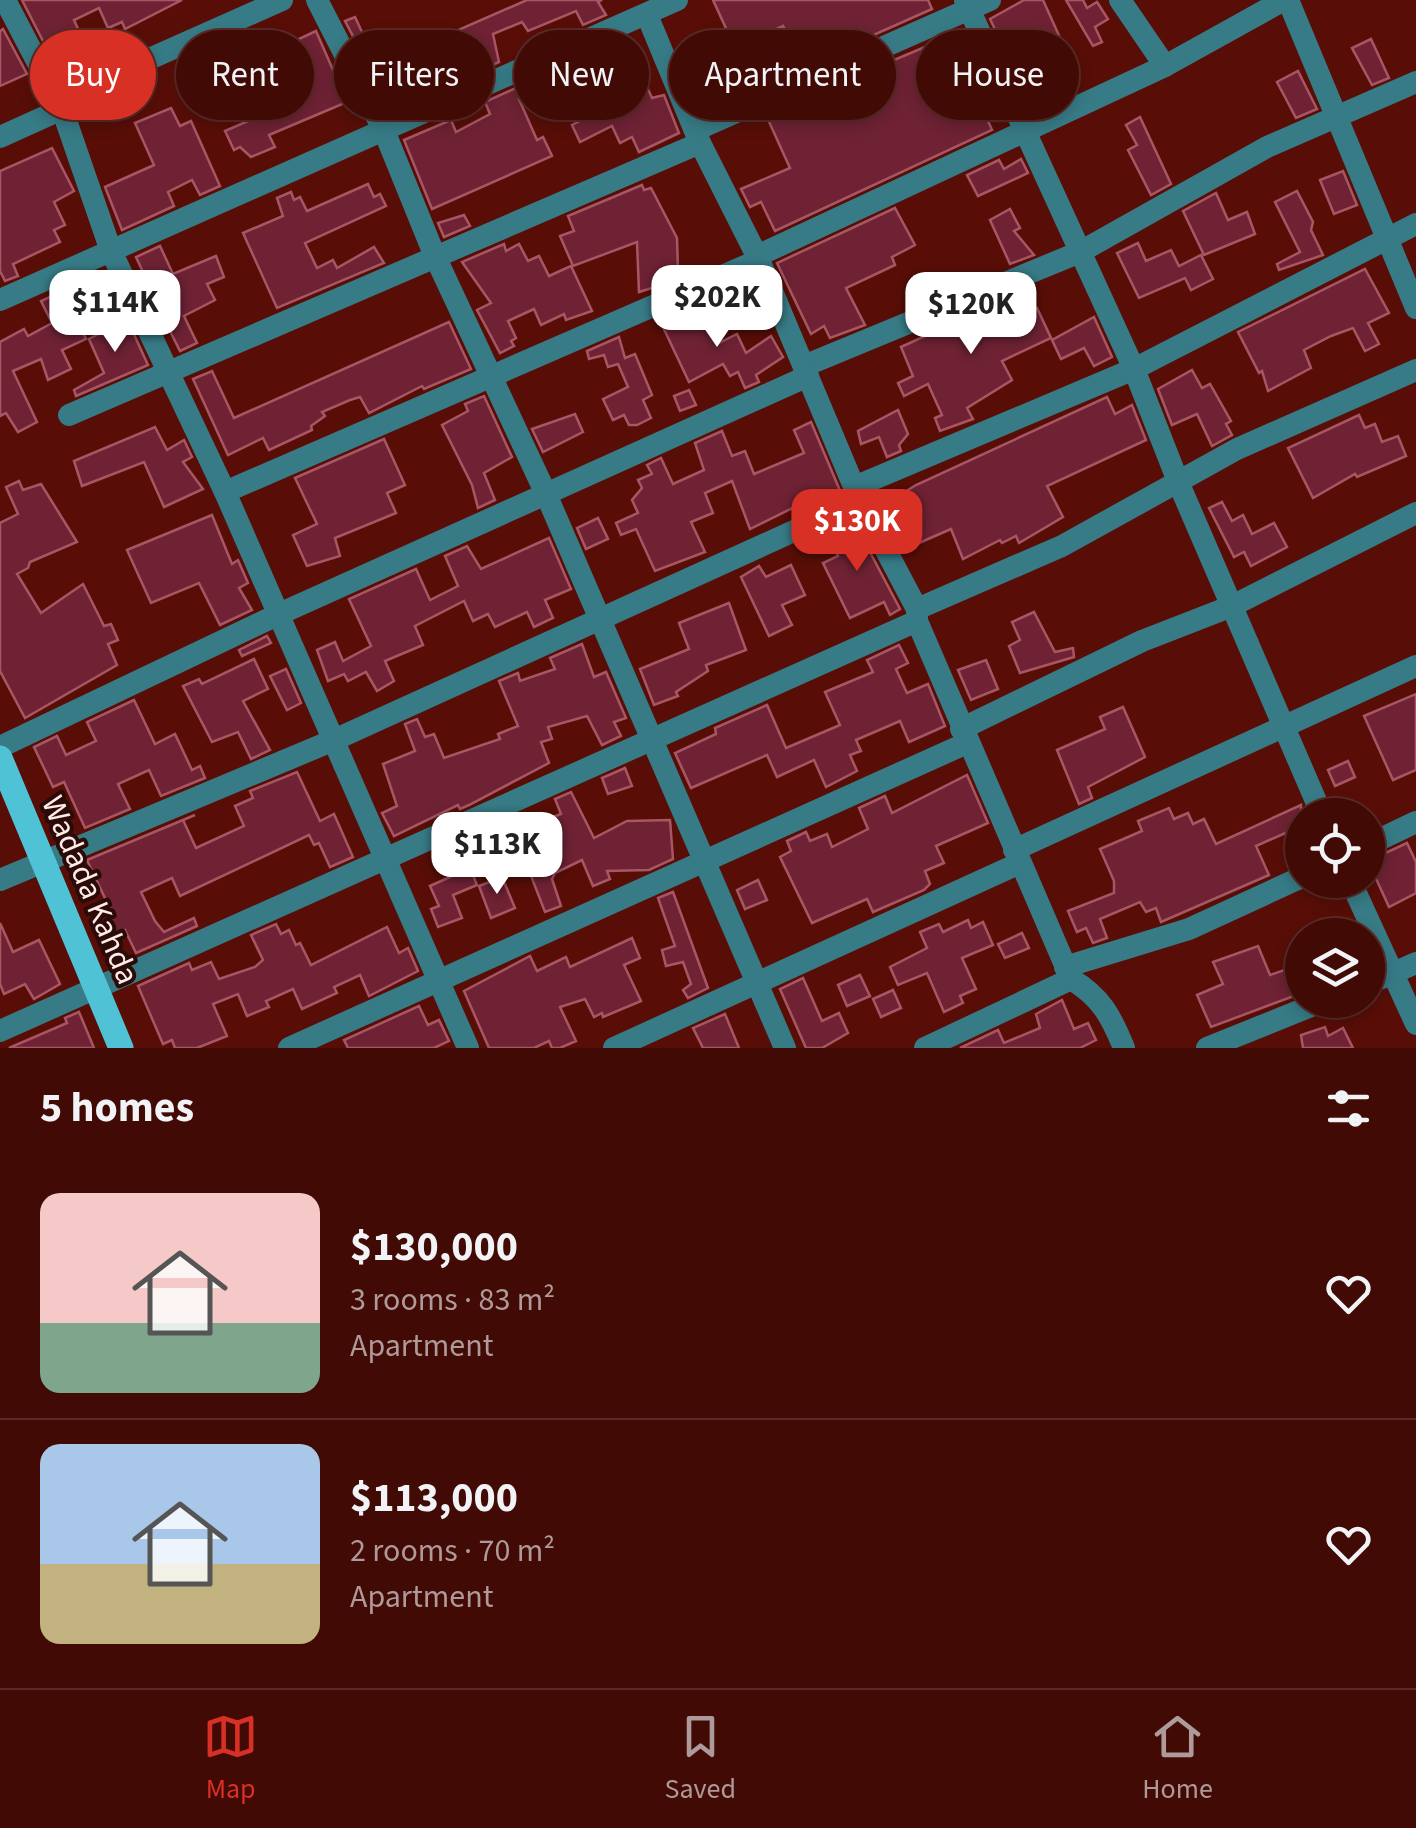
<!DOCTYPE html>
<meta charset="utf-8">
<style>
body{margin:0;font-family:"Source Sans 3",sans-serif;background:#49130f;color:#f1f3f6;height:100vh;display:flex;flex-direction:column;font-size:38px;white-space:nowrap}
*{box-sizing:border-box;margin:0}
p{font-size:32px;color:#ae9a9a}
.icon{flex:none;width:55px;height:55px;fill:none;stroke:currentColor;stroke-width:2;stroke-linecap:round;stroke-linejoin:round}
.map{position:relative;height:1048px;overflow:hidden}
.details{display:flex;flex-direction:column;background:#420a05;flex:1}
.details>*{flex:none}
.banner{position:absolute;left:30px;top:30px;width:1358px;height:90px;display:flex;gap:20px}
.controls{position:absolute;left:1285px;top:798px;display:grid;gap:20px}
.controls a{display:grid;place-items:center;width:100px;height:100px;border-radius:50%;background:#420a05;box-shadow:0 5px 15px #0003,0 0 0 2px #5a2b27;font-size:50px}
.price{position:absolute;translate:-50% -85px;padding:0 22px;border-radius:20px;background:#fff;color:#222;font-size:32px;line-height:65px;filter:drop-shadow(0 2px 5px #0008)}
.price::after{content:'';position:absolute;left:50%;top:60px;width:30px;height:22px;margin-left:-15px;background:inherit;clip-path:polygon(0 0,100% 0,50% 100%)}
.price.active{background:#d93025;color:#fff}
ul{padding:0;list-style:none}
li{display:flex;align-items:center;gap:30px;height:250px;padding:0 40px}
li+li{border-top:2px solid #5a2b27}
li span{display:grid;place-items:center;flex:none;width:280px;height:200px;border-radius:20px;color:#555}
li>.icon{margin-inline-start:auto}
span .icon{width:120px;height:120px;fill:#fffc;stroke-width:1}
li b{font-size:42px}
h2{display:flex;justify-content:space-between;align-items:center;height:120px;padding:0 40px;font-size:42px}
.pill{padding:0 35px;border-radius:45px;background:#420a05;box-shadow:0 5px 15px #0003,0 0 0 2px #5a2b27;font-size:35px;line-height:90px}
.pill.active{background:#d93025;color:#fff}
.tab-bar{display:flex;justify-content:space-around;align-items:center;height:140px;border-top:2px solid #5a2b27;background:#420a05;font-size:28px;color:#ae9a9a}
.tab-bar a{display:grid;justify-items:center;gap:5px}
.tab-bar .active{color:#d93025}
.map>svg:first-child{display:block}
</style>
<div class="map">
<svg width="1416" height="1048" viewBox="0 0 1416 1048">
<rect width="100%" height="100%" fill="#580e07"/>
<g fill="#6e2234" stroke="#a85664" stroke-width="2.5">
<polygon points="22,0 182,0 125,29 122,22 108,28 99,8 74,20 88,51 65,62 55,41 45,45"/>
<polygon points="527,0 602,0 598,2 606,15 583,25 576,11 528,31 522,22 493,34 499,62 476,73 473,65 434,81 417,48"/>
<polygon points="713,0 928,0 932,9 813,62 808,53 798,58 783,26 735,48"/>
<polygon points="1024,0 1043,0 1075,71 1063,76 1072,93 1034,110 990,19"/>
<polygon points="1066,0 1083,0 1087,8 1097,2 1108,19 1095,27 1102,42 1093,46"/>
<polygon points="355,17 368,45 383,39 401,75 379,86 345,21"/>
<polygon points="3,29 27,74 0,86 0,31"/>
<polygon points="316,31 347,102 269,135 275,147 251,157 240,147 234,150 225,131 297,100 273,51"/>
<polygon points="963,31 996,108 985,114 992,130 775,231 761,202 750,207 741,189 790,168 766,115 828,94 825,89"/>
<polygon points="1371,39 1389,78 1372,85 1352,48"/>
<polygon points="701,41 729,93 705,110 678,51"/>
<polygon points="632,65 644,91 648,89 652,98 664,95 679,133 639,152 632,137 620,143 612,126 580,142 572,125 615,103 604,78"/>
<polygon points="1298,71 1317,109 1296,118 1277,82"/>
<polygon points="536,79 540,89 519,99 537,140 543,137 552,156 432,209 404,140 451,120 456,132 490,114 485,102"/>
<polygon points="171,108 180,126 191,121 220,186 200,195 192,180 168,192 174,206 122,230 105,187 154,165 135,123"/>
<polygon points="1140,117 1171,184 1151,195 1128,150 1137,145 1126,125"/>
<polygon points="52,148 74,191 54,202 65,225 54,230 60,242 13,264 18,276 5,281 0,271 0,171"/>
<polygon points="1021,159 1028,173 978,196 967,175 999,160 1004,169"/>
<polygon points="1343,171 1357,205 1334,214 1320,180"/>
<polygon points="368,184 374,197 380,194 386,206 305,243 317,268 333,260 337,268 374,247 384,263 277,308 243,233 283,216 277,198 291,192 294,200 300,197 307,211"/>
<polygon points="642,185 644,190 651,188 677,238 678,271 667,271 668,283 639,292 637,242 573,266 560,236 574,231 568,216"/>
<polygon points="1297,191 1313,222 1311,230 1323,255 1279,270 1277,264 1300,252 1275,202"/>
<polygon points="1216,193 1228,220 1247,212 1255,234 1204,255 1183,211"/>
<polygon points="895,208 915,245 892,257 895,265 846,288 865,325 830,338 824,326 811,334 777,263"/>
<polygon points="1010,209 1020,228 1014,231 1034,255 1010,264 990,220"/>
<polygon points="464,215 470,226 444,237 438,223"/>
<polygon points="1138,243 1146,261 1171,250 1179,266 1201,255 1213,279 1191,290 1185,278 1139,298 1117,253"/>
<polygon points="504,244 506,251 519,244 528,261 539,256 549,276 571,266 592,311 566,320 564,314 541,325 534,309 508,321 516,338 511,341 514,346 500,353 477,310 491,303 462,262"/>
<polygon points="160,246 173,274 216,256 224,277 207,284 215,300 184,316 197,343 180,351 166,323 163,325 154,306 158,304 136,257"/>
<polygon points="1365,269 1389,313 1368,323 1379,344 1365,351 1353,328 1331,336 1304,350 1311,368 1268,391 1262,371 1259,373 1238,332"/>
<polygon points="63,291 86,339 62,350 71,369 48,380 41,359 13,371 37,422 18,432 6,413 0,416 0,342 24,329 28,336 52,323 41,301"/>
<polygon points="1017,294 1026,313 1037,308 1051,338 1002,361 1012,380 967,408 973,419 940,431 935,418 942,415 928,384 904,396 898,383 913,376 901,347"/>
<polygon points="702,309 719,343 737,334 746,353 771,336 783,357 756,375 759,382 745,388 738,372 730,376 723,364 689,382 662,325"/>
<polygon points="1094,317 1112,357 1094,366 1084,348 1061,359 1052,340"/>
<polygon points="127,319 148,365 76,396 74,390 104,373 89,339"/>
<polygon points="449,322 471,369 424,389 422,386 369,413 360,397 350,400 322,412 325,416 311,426 312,430 269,450 263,438 228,455 193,379 212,371 234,418"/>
<polygon points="619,337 625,358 635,354 652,395 643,400 651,418 637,425 629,425 624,415 613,420 603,399 628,387 618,364 608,367 604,355 589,359 587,351"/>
<polygon points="1192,370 1202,388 1210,384 1231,421 1226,424 1232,435 1212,446 1197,414 1172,425 1158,389"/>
<polygon points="689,390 696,405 680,411 674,396"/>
<polygon points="484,396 512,457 484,473 495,500 478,508 472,485 442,425 468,411 465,404"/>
<polygon points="1107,397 1115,414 1132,405 1146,440 1047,486 1063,517 1019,543 1016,536 1002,543 1000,540 963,559 951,529 903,550 884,505 916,485"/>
<polygon points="898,410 908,434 899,445 901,451 887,457 879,437 861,444 858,431"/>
<polygon points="575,414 583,432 543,452 532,429"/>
<polygon points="1359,415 1365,428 1375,424 1382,442 1398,436 1406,456 1357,477 1355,474 1313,498 1288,448"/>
<polygon points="811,422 841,493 819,495 750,529 732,481 705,493 713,513 691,522 705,552 655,571 636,529 621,535 616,523 638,513 632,500 642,488 638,480 652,474 647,465 661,458 673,484 704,470 695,443 722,431 732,456 745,451 754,474 804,453 794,430"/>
<polygon points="155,427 167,450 184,440 192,457 183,462 203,489 164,507 144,462 82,486 74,461"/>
<polygon points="384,439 405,485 387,493 396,513 335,538 340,556 307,566 293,535 317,524 295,478"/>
<polygon points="19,481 23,490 41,484 77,542 30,562 28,568 17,574 41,613 83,584 104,626 111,624 118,640 108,644 117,665 25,718 0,671 0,523 18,514 6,487"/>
<polygon points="1222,502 1232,521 1243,515 1252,534 1274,523 1287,547 1251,566 1244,552 1234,557 1209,508"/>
<polygon points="212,515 232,564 238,560 248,583 239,588 252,610 220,625 199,583 151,603 127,550"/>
<polygon points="598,518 608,539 586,549 577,528"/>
<polygon points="853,520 900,609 890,615 884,602 850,618 823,563 838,556 827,532 850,527 848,523"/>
<polygon points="549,538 571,589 545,600 553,618 534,627 527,612 495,627 488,614 473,621 464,601 415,626 423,645 385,661 394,681 377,691 366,672 348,681 344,674 328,681 317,650 335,642 343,661 371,646 349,599 416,569 430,600 458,586 445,556 467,546 481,569"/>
<polygon points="791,565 805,595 782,605 792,625 769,636 741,577 759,566 766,577"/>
<polygon points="729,603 746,650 706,665 708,671 676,692 678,696 654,705 640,669 689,649 679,623"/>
<polygon points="1034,612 1055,652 1073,648 1074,657 1020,673 1009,646 1020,640 1012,622"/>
<polygon points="267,636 271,643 242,656 239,650"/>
<polygon points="582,644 594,677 606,672 626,718 614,722 621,736 602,745 587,716 548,727 552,739 541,742 549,763 469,805 460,809 458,805 394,836 382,813 397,806 383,764 415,751 405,724 417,719 425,737 434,734 444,758 500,739 498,734 518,726 499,681 518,673 520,681 555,669 550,658"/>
<polygon points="899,645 908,663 896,669 907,693 928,684 945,726 909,742 900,721 856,740 861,751 850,755 857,771 826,787 814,760 777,777 767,755 691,788 675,753 716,734 715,728 767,705 786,748 840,725 825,692 873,672 867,660"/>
<polygon points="254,659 268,689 243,701 270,750 251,759 238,732 212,742 183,686 199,679 202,684"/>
<polygon points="986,660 998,689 971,700 958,670"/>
<polygon points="286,669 301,703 287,710 270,676"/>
<polygon points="1416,694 1416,770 1393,780 1364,716"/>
<polygon points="134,700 155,744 175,734 192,770 200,766 205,778 161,796 149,770 118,784 130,809 85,828 64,782 53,787 34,747 57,736 66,755 96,741 87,722"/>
<polygon points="1123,707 1145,757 1088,787 1092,798 1079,804 1057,750 1105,729 1100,717"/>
<polygon points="1348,761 1355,777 1335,786 1328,770"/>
<polygon points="625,768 632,786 608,794 602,778"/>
<polygon points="297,772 320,821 334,814 353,857 330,867 319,843 314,845 309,835 180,896 172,878 141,892 155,921 164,932 194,918 197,926 136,953 125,930 115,934 104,912 110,909 87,860 195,815 183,820 196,848 244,826 235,806 253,798 250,791"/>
<polygon points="967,775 988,823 936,846 944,863 925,871 930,884 924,890 873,912 867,899 812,923 780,857 791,851 787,841 806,832 810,841 827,834 832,847 868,829 859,808 885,796 892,813"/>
<polygon points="571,792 594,838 627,821 670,820 673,859 649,870 607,871 610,879 593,886 582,860 555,873 552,879 561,906 545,912 514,832 561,814 555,799"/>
<polygon points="1301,805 1302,859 1290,831 1256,846 1269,875 1161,922 1156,908 1146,912 1140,902 1100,919 1107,938 1093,943 1086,928 1077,932 1068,911 1114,893 1114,881 1100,849 1142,831 1138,821 1169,808 1174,819 1188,813 1193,824 1204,819 1216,844"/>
<polygon points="1407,843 1416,862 1416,893 1389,907 1368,861"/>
<polygon points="470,868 477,885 453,895 462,918 438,927 431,909 439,906 430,886"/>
<polygon points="502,877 515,908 491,918 479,886"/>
<polygon points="758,880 767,900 745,909 737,890"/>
<polygon points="673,892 708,988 688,998 683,990 691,984 683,962 666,966 662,950 675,946 658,898"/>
<polygon points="968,920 971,928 983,922 993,945 962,958 976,989 960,996 963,1003 944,1012 927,973 898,985 890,967 927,948 920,932 939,924 943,932"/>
<polygon points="0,923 13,952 39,940 60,984 34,999 25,984 4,994 0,984"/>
<polygon points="276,924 281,934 289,930 296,945 300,943 311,965 387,927 399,953 408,948 418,971 369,996 360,975 334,987 337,993 302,1009 293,989 266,1001 269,1007 247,1016 238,994 213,1004 227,1036 197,1048 175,1048 172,1040 163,1044 138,986 189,963 192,970 211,962 219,979 255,967 263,960 251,935"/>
<polygon points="1022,933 1029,948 1005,958 998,944"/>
<polygon points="632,938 640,958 624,965 641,1001 603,1017 602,1013 594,1017 585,999 560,1007 576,1041 560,1048 552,1048 549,1041 534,1048 489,1048 464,991 530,956 537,971 566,957 570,967"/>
<polygon points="1258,946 1270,975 1293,967 1302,993 1211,1027 1197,995 1223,984 1213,962"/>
<polygon points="860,975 870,996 847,1006 838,985"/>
<polygon points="803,978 822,1021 839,1013 848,1033 822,1048 806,1048 780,989"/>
<polygon points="893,990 901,1008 881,1017 873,999"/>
<polygon points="1062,1000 1074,1029 1088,1023 1096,1040 1080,1048 960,1048 998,1030 1004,1043 1040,1028 1036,1014"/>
<polygon points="419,1006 428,1025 439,1020 449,1041 434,1048 348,1048 344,1040"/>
<polygon points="79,1012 94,1048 9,1048 67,1023 65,1018"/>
<polygon points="725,1014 739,1048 703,1048 693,1028"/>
<polygon points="1325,1027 1328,1036 1343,1028 1353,1048 1303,1048 1301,1035"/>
</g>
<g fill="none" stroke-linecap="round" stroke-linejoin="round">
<g stroke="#377b86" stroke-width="22">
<polyline points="5,0 62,109 111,251 225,492 468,1048"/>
<polyline points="317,0 385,133 434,254 546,494 785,1048"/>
<polyline points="965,0 1134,369 1179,484 1322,815"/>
<polyline points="1120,0 1165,66"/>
<polyline points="1288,0 1416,308"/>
<polyline points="647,15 700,143 759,260"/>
<polyline points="698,129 990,0"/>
<polyline points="0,137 62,109 138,64 282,0"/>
<polyline points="757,256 1165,66 1284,0"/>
<polyline points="0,300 677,0"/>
<polyline points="804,366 1080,252 1267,147 1416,82"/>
<polyline points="69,415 700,143"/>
<polyline points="857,486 1134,369 1416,224"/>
<path d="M225 492 759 260 860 501 917 609V621L1071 979C1101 997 1111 1016 1124 1048"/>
<polyline points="917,609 1062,546 1237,449 1416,370"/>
<polyline points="961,729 1142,641 1232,606 1416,513"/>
<polyline points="0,747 277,615 808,376"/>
<polyline points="1368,845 1416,822"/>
<polyline points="1014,850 1416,666"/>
<polyline points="0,880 334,740 860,501"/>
<polyline points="1350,880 1416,1024"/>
<polyline points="1065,967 1189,929 1302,877"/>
<polyline points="1368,984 1416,963"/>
<polyline points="0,1031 917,621"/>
<polyline points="289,1048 967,743"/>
<polyline points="614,1048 1020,863"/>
<polyline points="925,1048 1071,979"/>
<polyline points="1207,1048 1326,1000"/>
</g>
<polyline stroke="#4fc3d5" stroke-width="25" points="0,758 121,1048"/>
</g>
<g text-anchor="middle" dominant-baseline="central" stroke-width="8" stroke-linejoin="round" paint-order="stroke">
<g font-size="32" fill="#ffebe8" stroke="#2a0b07">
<text transform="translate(90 890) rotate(67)">Wadada Kahda</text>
</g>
</g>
</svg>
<div class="controls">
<a><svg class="icon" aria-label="locate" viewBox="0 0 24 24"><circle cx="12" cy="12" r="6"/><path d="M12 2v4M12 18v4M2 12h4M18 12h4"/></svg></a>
<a><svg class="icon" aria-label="layers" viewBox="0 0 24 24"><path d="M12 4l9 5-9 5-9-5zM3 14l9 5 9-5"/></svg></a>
</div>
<b class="price" style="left:717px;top:350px">$202K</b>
<b class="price" style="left:115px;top:355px">$114K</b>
<b class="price" style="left:971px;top:357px">$120K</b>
<b class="price active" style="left:857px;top:574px">$130K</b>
<b class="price" style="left:497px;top:897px">$113K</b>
<div class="banner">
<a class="pill active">Buy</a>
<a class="pill">Rent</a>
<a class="pill">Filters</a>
<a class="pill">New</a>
<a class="pill">Apartment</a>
<a class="pill">House</a>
</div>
</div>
<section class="details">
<h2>5 homes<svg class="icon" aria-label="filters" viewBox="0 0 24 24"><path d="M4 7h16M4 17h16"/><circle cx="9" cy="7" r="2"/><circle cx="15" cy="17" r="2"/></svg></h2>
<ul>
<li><span style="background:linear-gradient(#f6c9c9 65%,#7fa58c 0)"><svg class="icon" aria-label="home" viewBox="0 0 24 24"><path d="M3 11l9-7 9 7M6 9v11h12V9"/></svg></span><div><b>$130,000</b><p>3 rooms · 83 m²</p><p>Apartment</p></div><svg class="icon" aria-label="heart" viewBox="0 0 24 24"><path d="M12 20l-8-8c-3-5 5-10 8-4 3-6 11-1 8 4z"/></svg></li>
<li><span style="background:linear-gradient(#a9c7e8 60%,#c2b280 0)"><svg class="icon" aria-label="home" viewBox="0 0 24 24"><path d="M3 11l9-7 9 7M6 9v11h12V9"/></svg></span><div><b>$113,000</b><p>2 rooms · 70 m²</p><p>Apartment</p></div><svg class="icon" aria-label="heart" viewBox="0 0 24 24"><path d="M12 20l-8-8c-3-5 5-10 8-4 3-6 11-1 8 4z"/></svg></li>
</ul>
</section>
<nav class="tab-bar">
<a class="active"><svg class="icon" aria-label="map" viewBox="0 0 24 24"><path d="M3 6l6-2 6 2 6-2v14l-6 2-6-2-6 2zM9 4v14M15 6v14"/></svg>Map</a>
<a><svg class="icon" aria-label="saved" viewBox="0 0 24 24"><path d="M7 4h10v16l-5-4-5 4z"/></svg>Saved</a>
<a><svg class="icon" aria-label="home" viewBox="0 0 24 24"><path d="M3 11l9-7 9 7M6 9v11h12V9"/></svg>Home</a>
</nav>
